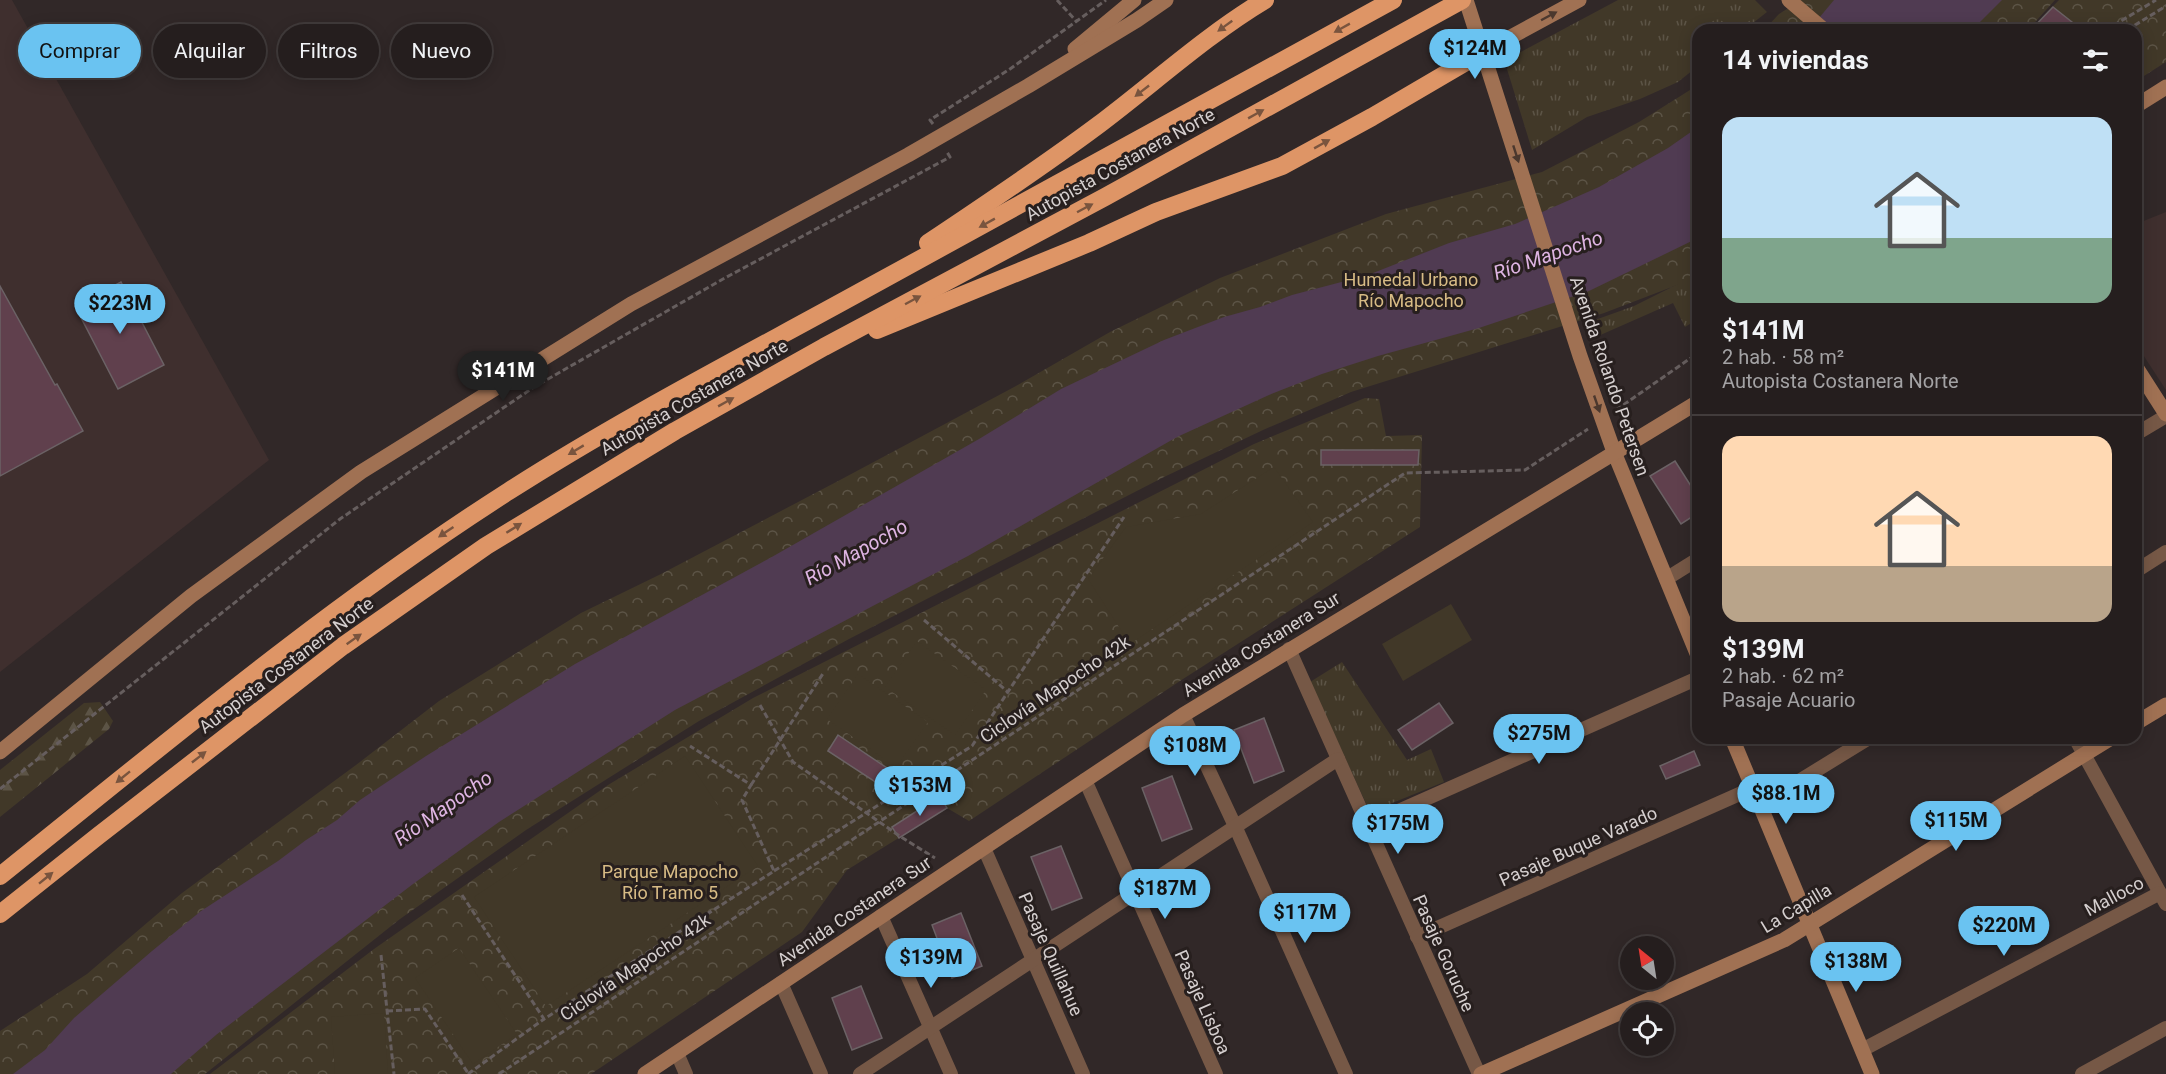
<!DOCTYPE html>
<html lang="es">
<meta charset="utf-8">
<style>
body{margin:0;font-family:Roboto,sans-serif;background:#2d2727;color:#f1f3f6;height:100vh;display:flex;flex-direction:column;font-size:22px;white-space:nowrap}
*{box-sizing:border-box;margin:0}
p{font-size:20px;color:#a3a2a4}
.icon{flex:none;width:33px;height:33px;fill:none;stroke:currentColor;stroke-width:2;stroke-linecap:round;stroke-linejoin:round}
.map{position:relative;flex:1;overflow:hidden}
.details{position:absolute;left:1692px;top:24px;width:450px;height:720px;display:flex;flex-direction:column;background:#251e1e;border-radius:18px;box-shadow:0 3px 15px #0003,0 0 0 2px #423c3c}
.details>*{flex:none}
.guide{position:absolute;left:18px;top:24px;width:570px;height:54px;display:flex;gap:12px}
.needle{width:39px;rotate:330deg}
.tools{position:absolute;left:1620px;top:936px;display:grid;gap:12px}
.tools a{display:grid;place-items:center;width:54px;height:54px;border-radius:50%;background:#251e1e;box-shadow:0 3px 15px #0003,0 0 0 2px #423c3c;font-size:30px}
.price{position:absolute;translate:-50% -51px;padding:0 14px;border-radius:21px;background:#6ac3f1;color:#111;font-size:20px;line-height:39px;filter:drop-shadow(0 2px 3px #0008)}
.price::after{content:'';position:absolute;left:50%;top:36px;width:18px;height:14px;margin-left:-9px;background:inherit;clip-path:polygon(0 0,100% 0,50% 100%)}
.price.selected{background:#222;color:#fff}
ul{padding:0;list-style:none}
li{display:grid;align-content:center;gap:12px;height:318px;padding:0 30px}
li+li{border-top:2px solid #423c3c}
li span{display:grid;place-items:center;height:186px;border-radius:18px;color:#555}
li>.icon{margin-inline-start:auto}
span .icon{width:108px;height:108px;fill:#fffc;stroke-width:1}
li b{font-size:26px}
h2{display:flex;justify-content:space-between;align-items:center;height:72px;padding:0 30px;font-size:26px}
.tag{padding:0 21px;border-radius:27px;background:#251e1e;box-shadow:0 3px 15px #0003,0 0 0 2px #423c3c;font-size:21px;line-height:54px}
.tag.selected{background:#6ac3f1;color:#111}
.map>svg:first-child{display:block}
</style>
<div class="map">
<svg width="2166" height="1074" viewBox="0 0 2166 1074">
<defs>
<pattern id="grass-tufts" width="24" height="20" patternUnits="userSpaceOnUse" patternTransform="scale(1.5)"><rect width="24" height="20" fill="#413828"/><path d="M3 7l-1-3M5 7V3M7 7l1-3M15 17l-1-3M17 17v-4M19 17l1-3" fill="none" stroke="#5c5446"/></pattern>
<pattern id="forest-firs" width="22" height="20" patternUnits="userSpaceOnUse" patternTransform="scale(1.5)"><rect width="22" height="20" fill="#413828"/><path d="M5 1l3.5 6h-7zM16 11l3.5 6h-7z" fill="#5c5446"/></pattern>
<pattern id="park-crowns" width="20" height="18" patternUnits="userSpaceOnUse" patternTransform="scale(1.5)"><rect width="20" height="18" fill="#413828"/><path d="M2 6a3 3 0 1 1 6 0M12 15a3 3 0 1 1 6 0" fill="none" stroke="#5c5446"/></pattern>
</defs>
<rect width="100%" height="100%" fill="#312828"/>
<g fill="#3f2f2e">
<polygon points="0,0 12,0 269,460 0,672"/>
<polygon points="2166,212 2166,390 2136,344 2136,224"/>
</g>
<g fill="url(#grass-tufts)">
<polygon points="1618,0 1755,0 1767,12 1744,30 1698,30 1698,66 1678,82 1640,99 1587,117 1532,150 1507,69 1515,55"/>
<polygon points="1698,274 1698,319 1685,327 1673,303 1589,340 1584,324 1634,306"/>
<polygon points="1342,662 1407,760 1431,749 1444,782 1370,812 1310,682"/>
</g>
<polygon fill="url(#forest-firs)" points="100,702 113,721 109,729 0,817 0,770 84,703"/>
<g fill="url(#park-crowns)">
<polygon points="1801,0 2055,0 2028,30 1764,30 1779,14"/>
<polygon points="2059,0 2166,0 2166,62 2136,81 2136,30 2030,30"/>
<polygon points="1698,85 1698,277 1604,313 1351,392 1263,430 1164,477 849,639 699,721 526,830 400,919 205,1074 0,1074 0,1031 87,974 182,893 356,765 439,701 581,613 661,574 840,480 1016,386 1110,332 1220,278 1386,214 1542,172 1639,122"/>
<polygon points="1365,398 1379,399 1386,436 1422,435 1420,527 1183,679 969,821 947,808 847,870 802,932 591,1074 210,1074 374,949 608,785 753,698 1254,444"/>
</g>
<g fill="#413828">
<polygon points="1274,467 1313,522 1130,644 1088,579 1126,527 1201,514"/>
<polygon points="1451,604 1472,640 1403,681 1382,644"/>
<polygon points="917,641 986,690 955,735 885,687"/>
<polygon points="858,674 928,722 896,767 827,719"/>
<polygon points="685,756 758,866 546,1006 474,897"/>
<polygon points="459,948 517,1034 473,1064 415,978"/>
<polygon points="384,1013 388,1074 335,1074 331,1017"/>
</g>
<g fill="#503b52">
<polygon points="1834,0 2002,0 1972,30 1809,30"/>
<polygon points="1698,127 1698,238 1589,291 1479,328 1378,356 1322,374 1269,395 1177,437 968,556 675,710 499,822 413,884 216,1035 171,1074 13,1074 45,1050 74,1018 152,951 201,911 278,861 306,840 337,820 360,800 426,756 575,664 770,558 979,439 1061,389 1164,340 1224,317 1260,307 1292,295 1368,275 1449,243 1515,224 1599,187 1668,148"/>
</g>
<g fill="#60404d" stroke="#6b6265" stroke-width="1.5">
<polygon points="2053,7 2082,30 2031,30"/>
<polygon points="121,282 164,365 118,389 75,306"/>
<polygon points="0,286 55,385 57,384 83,431 0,476"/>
<polygon points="1321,450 1419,450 1418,465 1321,465"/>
<polygon points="1675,461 1698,497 1698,513 1681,524 1650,476"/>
<polygon points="1439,703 1453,723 1412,750 1398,730"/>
<polygon points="1264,718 1284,771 1254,783 1234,730"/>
<polygon points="838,735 890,770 880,785 828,751"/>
<polygon points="1694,751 1700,765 1666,779 1660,766"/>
<polygon points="1172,776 1192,829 1162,841 1142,788"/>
<polygon points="940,796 947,808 899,838 892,827"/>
<polygon points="1061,846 1082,898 1052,910 1031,857"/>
<polygon points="961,913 982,966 952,978 932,925"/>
<polygon points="861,986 882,1038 852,1050 832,998"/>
</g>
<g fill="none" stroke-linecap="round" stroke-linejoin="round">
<g stroke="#665e5e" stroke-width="3" stroke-dasharray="6 3" stroke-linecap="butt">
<polyline points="1057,0 1077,22"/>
<polyline points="2106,30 2156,0"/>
<polyline points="2127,30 2166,6"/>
<polyline points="933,124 930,120 1010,69 1106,0"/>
<polyline points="1616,410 1698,353"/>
<polyline points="924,620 1008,692"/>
<polyline points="760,705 793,762 901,837 935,858"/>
<polyline points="751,785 824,672"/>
<polyline points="0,789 340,519 534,387 723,279 950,157 947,152"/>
<polyline points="774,871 972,746 1124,517"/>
<polyline points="462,895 544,1019 774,871 742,800 751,785 690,746"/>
<polyline points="381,955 394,1074"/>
<polyline points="387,1011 425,1009 468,1073"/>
<polyline points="468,1074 544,1019"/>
<polyline points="499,1074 1405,473 1525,470 1588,429"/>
</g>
<g stroke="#765846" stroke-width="14">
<polyline points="2136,434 2166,416"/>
<polyline points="2136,571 2166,552"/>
<polyline points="1666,579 1698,559"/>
<polyline points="1289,649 1479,1074"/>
<polyline points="1183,715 1235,826 1346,1074"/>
<polyline points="2075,738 2166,904"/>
<polyline points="1085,780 1216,1074"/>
<polyline points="1760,805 1869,738"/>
<polyline points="1367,825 1698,678"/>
<polyline points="984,848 1083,1074"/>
<polyline points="881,916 951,1074"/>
<polyline points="1417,937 1753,788"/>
<polyline points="781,983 821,1074"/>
<polyline points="1862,1050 2160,893"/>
<polyline points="677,1053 686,1074"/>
<polyline points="860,1074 1338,759"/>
<polyline points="2082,1074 2166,1028"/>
</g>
<g stroke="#a07153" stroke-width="15">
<polyline points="1466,0 1580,356 1614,452 1698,656"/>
<polyline points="1789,0 1824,30"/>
<polyline points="1075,49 1134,0"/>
<polyline points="1483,52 1579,0"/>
<polyline points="2136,106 2166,87"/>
<polyline points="2136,367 2166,414"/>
<polyline points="2136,723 2166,705"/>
<polyline points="1732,738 1872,1074"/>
<polyline points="0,752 191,596 361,472 631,304 908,155 1028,86 1137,20 1166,0"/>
<polyline points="645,1074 1183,715 1698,402"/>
<polyline points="1481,1074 1784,940 2111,738"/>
</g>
<g stroke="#de9566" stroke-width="18">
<path d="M928 243C985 205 1042 167 1097 126 1153 84 1205 36 1265 0"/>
<polyline points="877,330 1089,243 1156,212 1282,166 1372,117 1483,52"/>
<path d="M0 876C166 743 329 606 509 491 623 418 744 356 862 291 1039 194 1216 97 1393 0"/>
<polyline points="0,914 98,836 343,646 486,546 675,431 824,347 1105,197 1462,0"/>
</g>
</g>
<defs><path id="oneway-solid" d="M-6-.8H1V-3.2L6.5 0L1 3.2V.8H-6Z" transform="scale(1.5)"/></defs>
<g fill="#4b382e">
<use href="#oneway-solid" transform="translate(1549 16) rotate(-28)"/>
<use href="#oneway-solid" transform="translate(1516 154) rotate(72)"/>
<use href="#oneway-solid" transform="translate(1597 404) rotate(71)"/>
</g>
<g fill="#79543e">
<use href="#oneway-solid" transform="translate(1225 26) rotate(144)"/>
<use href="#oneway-solid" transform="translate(1342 28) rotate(151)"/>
<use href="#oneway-solid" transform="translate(1142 91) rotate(142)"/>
<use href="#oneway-solid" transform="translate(1256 114) rotate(-29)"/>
<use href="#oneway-solid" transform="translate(1322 144) rotate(-29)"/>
<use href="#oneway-solid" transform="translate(1085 208) rotate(-28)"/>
<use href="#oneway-solid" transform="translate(987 223) rotate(151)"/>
<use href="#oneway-solid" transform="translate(913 300) rotate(-28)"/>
<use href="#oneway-solid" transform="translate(726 402) rotate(-29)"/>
<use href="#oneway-solid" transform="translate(576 450) rotate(149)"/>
<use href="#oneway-solid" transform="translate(514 528) rotate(-32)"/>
<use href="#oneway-solid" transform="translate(446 532) rotate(146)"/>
<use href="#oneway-solid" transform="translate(354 639) rotate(-35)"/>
<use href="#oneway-solid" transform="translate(199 757) rotate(-38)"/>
<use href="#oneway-solid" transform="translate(123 777) rotate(141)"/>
<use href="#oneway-solid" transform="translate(46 878) rotate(-39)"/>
</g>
<g text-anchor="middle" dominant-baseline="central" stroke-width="6" stroke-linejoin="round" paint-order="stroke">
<g font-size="18" fill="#d5cfcf" stroke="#271f1e">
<text transform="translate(1120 164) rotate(-29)">Autopista Costanera Norte</text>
<text transform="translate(1610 376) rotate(71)">Avenida Rolando Petersen</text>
<text transform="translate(694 397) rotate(-30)">Autopista Costanera Norte</text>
<text transform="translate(1261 644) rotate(-32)">Avenida Costanera Sur</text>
<text transform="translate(286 665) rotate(-37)">Autopista Costanera Norte</text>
<text transform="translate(1055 689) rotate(-34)">Ciclovía Mapocho 42k</text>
<text transform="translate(1578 846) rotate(-24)">Pasaje Buque Varado</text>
<text transform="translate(2114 896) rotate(-28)">Malloco</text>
<text transform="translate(1796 908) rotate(-31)">La Capilla</text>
<text transform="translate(854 911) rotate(-34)">Avenida Costanera Sur</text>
<text transform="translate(1444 953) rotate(66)">Pasaje Goruche</text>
<text transform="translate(1051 954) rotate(66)">Pasaje Quillahue</text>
<text transform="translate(635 967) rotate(-34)">Ciclovía Mapocho 42k</text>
<text transform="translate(1203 1002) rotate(66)">Pasaje Lisboa</text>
</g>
<g font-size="18" fill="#d7bb85" stroke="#271f1e">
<text x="1411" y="279">Humedal Urbano<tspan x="1411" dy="21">Río Mapocho</tspan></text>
<text x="670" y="871">Parque Mapocho<tspan x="670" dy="21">Río Tramo 5</tspan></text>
</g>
<g font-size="20" font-style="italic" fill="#deb4e2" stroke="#271f1e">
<text transform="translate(1548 255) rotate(-19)">Río Mapocho</text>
<text transform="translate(856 552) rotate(-29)">Río Mapocho</text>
<text transform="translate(443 808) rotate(-35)">Río Mapocho</text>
</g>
</g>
</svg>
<div class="tools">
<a><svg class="needle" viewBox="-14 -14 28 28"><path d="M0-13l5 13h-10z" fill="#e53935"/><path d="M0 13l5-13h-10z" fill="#a3a2a4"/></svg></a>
<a><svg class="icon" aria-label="locate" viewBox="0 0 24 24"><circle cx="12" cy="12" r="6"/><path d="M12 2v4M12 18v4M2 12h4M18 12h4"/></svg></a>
</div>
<b class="price" style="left:1475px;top:80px">$124M</b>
<b class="price" style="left:120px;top:335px">$223M</b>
<b class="price selected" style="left:503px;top:402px">$141M</b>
<b class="price" style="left:1539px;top:765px">$275M</b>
<b class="price" style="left:1195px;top:777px">$108M</b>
<b class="price" style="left:920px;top:817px">$153M</b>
<b class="price" style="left:1786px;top:825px">$88.1M</b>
<b class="price" style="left:1956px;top:852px">$115M</b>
<b class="price" style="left:1398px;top:855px">$175M</b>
<b class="price" style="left:1165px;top:920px">$187M</b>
<b class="price" style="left:1305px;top:944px">$117M</b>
<b class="price" style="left:2004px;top:957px">$220M</b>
<b class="price" style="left:931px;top:989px">$139M</b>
<b class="price" style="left:1856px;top:993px">$138M</b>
<div class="guide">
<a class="tag selected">Comprar</a>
<a class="tag">Alquilar</a>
<a class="tag">Filtros</a>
<a class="tag">Nuevo</a>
</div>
<section class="details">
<h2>14 viviendas<svg class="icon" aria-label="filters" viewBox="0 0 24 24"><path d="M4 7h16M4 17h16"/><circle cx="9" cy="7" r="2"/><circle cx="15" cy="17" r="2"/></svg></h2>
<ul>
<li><span style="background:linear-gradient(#bfe0f5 65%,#7fa58c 0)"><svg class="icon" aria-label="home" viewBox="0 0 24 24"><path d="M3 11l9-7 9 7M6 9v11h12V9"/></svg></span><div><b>$141M</b><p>2 hab. · 58 m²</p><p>Autopista Costanera Norte</p></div></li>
<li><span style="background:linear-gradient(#ffd9b3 70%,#b9a48a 0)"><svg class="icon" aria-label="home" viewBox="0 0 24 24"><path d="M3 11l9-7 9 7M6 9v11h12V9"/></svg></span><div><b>$139M</b><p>2 hab. · 62 m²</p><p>Pasaje Acuario</p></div></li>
</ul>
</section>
</div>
